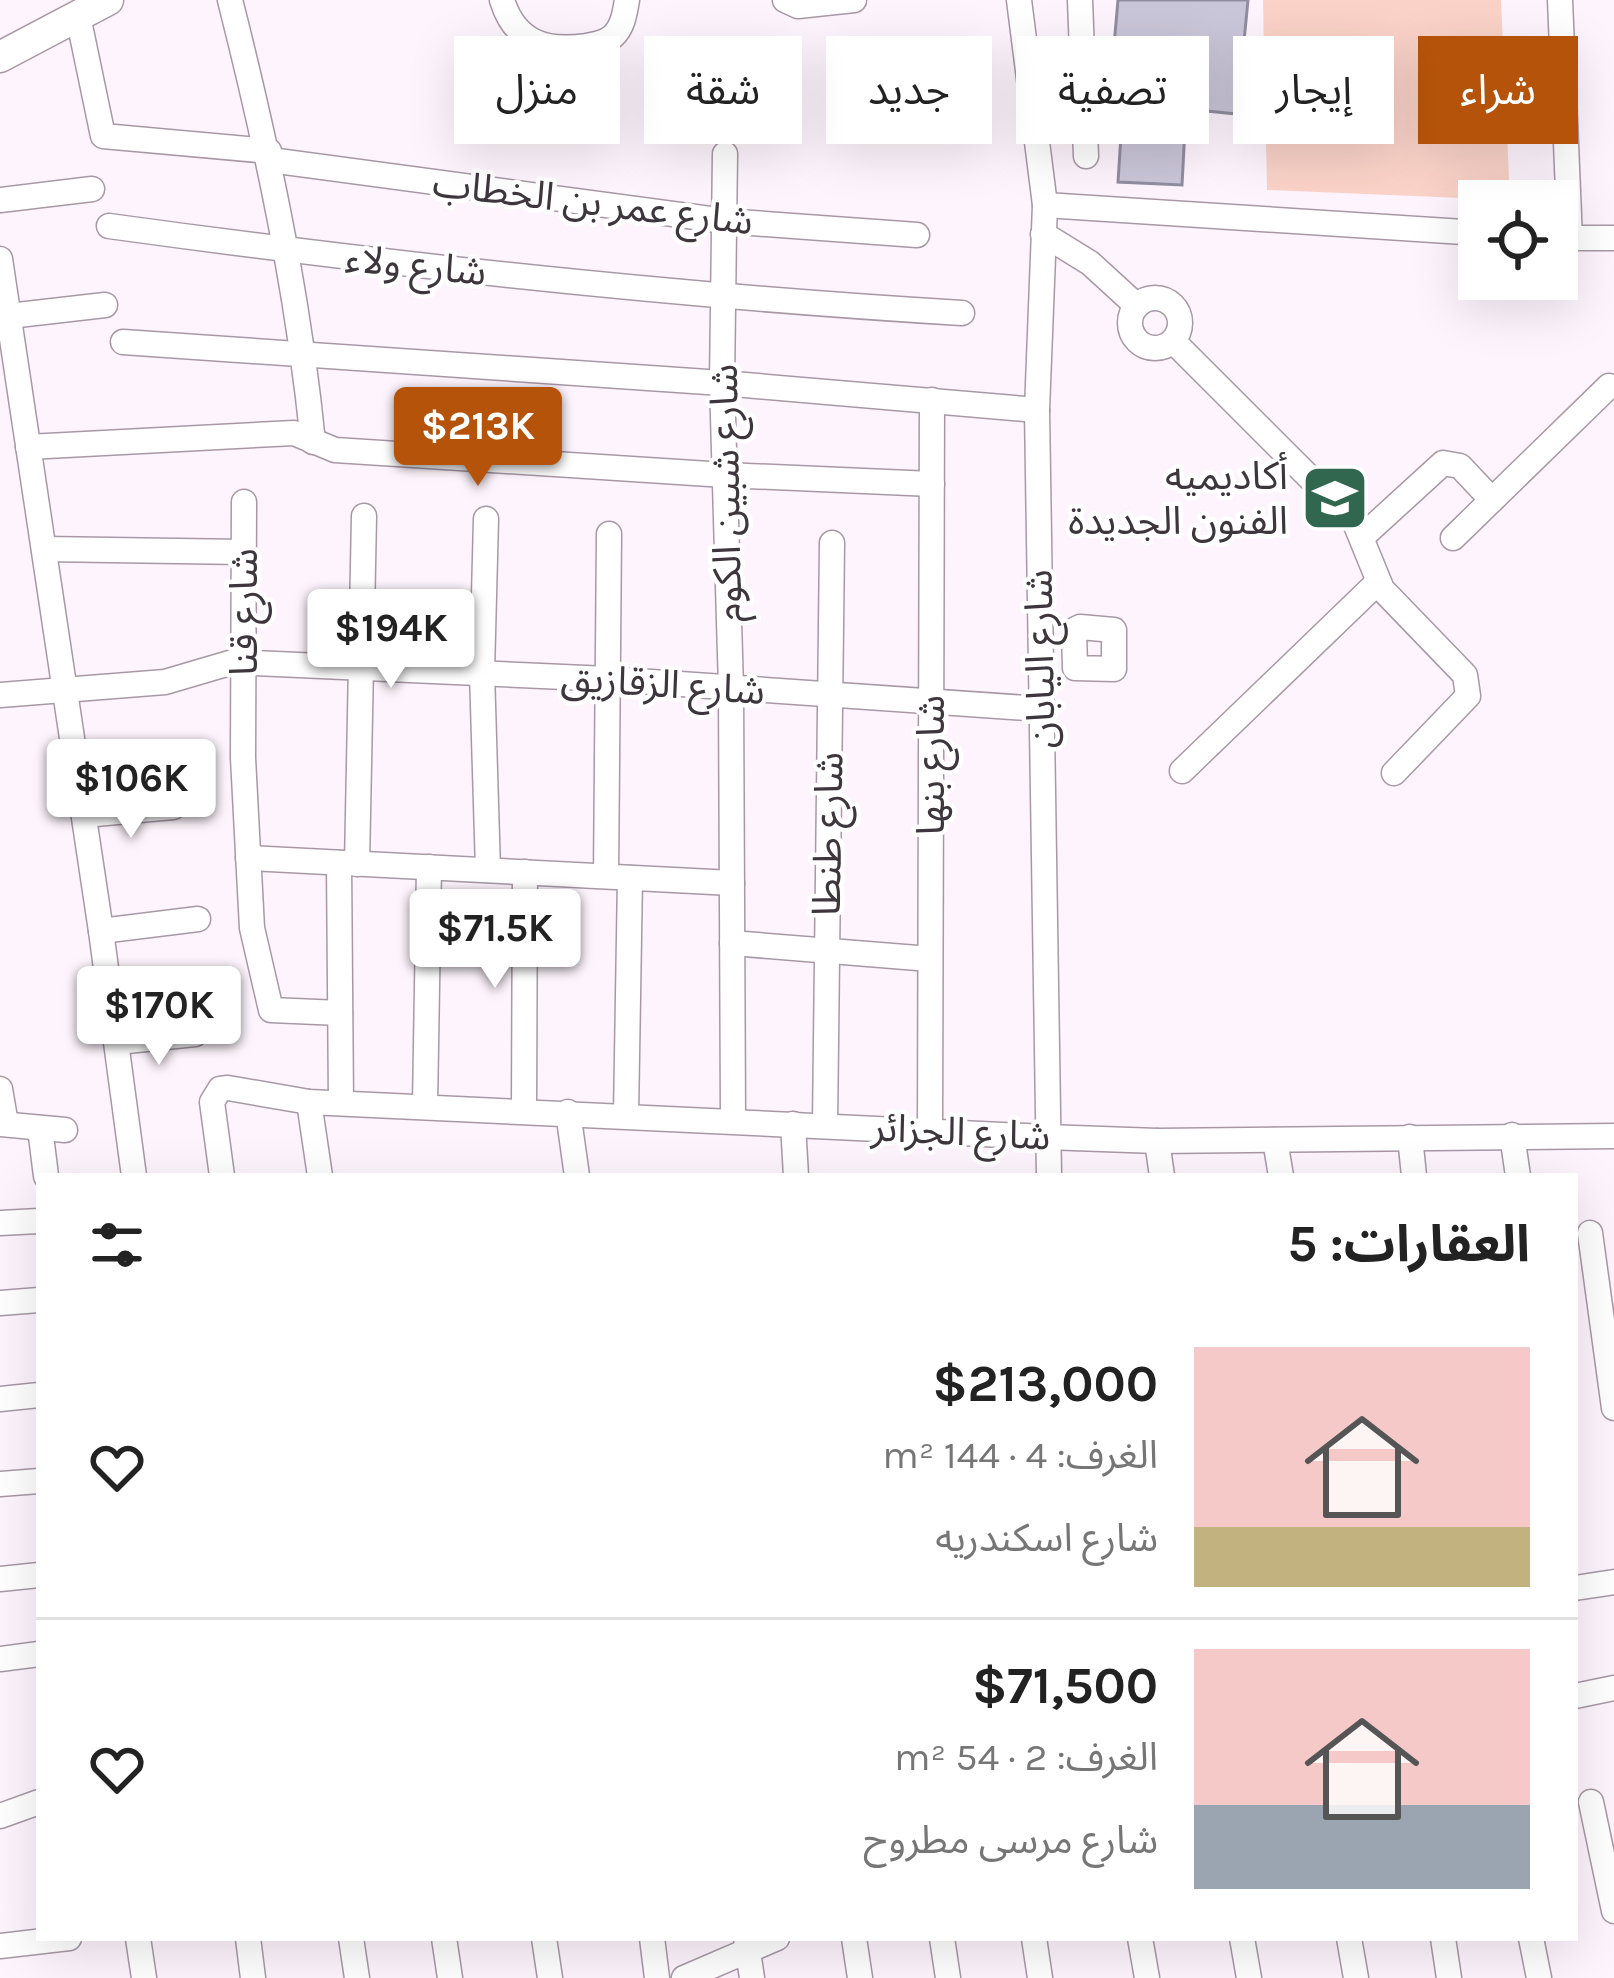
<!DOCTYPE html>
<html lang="ar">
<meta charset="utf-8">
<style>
body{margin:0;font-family:Karla,"Noto Sans Arabic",sans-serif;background:#f6f6f6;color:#222;direction:rtl;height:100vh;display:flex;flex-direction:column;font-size:45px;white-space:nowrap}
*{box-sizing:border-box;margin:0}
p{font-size:39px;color:#767676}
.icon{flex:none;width:66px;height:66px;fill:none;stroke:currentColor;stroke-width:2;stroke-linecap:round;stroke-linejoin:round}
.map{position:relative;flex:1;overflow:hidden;direction:ltr}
.sheet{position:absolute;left:36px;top:1173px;width:1542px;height:768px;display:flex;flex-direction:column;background:#fff;border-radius:0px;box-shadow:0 12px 48px #0002;direction:rtl}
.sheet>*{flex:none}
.hud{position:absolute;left:36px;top:36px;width:1542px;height:108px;direction:rtl;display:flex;gap:24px}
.tools{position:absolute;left:1458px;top:180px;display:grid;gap:24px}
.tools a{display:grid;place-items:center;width:120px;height:120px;border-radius:0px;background:#fff;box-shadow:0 12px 48px #0002;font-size:60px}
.price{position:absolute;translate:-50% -102px;padding:0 27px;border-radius:12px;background:#fff;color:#222;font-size:39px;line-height:78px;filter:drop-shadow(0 3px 6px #0008)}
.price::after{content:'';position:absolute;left:50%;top:72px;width:36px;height:27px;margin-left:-18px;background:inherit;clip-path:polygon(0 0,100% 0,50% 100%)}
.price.active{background:#b45309;color:#fff}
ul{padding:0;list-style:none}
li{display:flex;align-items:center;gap:36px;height:300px;padding:0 48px}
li+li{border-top:3px solid #e0e0e0}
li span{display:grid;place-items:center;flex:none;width:336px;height:240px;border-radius:0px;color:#555}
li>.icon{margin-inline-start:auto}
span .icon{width:144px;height:144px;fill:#fffc;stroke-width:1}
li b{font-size:51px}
h2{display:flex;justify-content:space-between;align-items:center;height:144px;padding:0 48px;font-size:51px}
.chip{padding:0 42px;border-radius:0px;background:#fff;box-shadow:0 12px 48px #0002;font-size:42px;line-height:108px}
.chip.active{background:#b45309;color:#fff}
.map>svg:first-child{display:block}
</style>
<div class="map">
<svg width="1614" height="1978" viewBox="0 0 1614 1978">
<rect width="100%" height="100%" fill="#fef4fd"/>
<polygon fill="#fad2c8" points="1263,0 1501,0 1510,200 1267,190"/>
<polygon fill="#cac6d9" stroke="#918da0" stroke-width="3" points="1118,0 1248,0 1237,114 1186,109 1182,185 1118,182 1123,103 1109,102"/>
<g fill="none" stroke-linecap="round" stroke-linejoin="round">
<g stroke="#a898a6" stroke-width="27">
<g id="minor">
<path d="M230 0C267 146 298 292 313 442"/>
<path d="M502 0C515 42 545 52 586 46 596 44 606 43 613 36 623 27 625 12 627 0"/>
<polyline points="785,0 798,6 854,0"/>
<polyline points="1019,0 1045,205 1037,410 1049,1176"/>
<polyline points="1080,0 1086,156"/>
<polyline points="1560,0 1570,239"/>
<polyline points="78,16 103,136 269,151"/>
<polyline points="725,154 722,383 731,688 733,1120"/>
<polyline points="270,160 725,221 917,235"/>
<polyline points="0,200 92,189"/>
<polyline points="1045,205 1479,233"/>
<path d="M109 226C392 265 676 296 962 313"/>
<polyline points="1043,234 1090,263 1137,306"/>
<polyline points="1557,238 1614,238"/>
<polyline points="0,259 101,931 134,1176"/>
<circle cx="1155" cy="323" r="25"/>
<polyline points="9,316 105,305"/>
<polyline points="1173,341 1355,523 1382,589 1465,675 1468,696 1394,773"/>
<polyline points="123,342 722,383 1037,410"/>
<polyline points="28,447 294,433 335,450 725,475 932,484"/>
<polyline points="244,502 243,758 252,928 271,1010 340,1013"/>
<polyline points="486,519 482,672 488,870"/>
<polyline points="1362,537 1443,463 1460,466 1492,500"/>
<polyline points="1453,538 1609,386"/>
<polyline points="44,549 244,552"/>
<polygon points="1080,627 1114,630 1114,669 1075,668 1074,630"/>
<polyline points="0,695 165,682 233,662 608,679 1041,709"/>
<polyline points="1182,771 1378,582"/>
<polyline points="84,815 173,807"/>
<polyline points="248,858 732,883"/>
<polyline points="339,863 341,1103"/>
<polyline points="357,864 364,516"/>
<polyline points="606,876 609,534"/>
<polyline points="101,931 198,919"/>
<polyline points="732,943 930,959"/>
<polyline points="117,1042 195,1034"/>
<polyline points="0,1089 6,1124"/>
<polyline points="309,1102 320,1176"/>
<polyline points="425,1106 429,867"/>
<polyline points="524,1110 525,872"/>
<polyline points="568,1112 577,1176"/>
<polyline points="626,1115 630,878"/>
<polyline points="0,1124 65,1130"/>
<polyline points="793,1124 796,1176"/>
<polyline points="825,1125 832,543"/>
<polyline points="40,1128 46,1176"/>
<polyline points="930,1131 932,400"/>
<polyline points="1512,1135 1518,1176"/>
<polyline points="1410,1137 1414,1176"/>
<polyline points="1275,1140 1281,1176"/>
<polyline points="1157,1141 1162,1176"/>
<polyline points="222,1176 212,1102 220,1089 228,1088 309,1102 1046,1137 1157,1141 1614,1136"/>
<polyline points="0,1223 39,1221"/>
<polyline points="1590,1233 1614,1408"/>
<polyline points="0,1303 39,1300"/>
<polyline points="0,1399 39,1395"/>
<polyline points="0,1484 39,1481"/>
<polyline points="0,1579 39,1575"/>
<polyline points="1575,1588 1614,1582"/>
<polyline points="0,1659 39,1654"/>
<polyline points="1575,1696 1614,1688"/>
<polyline points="1591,1802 1614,1911"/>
<polyline points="0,1816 39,1802"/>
<polyline points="138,1938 144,1978"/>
<polyline points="248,1938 253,1978"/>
<polyline points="351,1938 357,1978"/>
<polyline points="444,1938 450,1978"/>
<polyline points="544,1938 550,1978"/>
<polyline points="652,1938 657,1978"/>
<polyline points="746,1938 752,1978"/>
<polyline points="854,1938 860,1978"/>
<polyline points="942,1938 948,1978"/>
<polyline points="1034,1938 1040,1978"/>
<polyline points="1140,1938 1147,1978"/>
<polyline points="1242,1938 1249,1978"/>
<polyline points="1349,1938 1356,1978"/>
<polyline points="1443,1938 1449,1978"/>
<polyline points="1531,1938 1539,1978"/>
<polyline points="0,1946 69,1938"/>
<polyline points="684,1978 777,1938"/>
</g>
</g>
<g stroke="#a898a6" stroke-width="33">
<polyline id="major" points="0,57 108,0"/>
</g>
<use href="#minor" stroke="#fff" stroke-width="24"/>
<use href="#major" stroke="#fff" stroke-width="30"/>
</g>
<defs>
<g id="university-square" transform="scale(3.45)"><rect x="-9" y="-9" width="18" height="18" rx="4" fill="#30674e" stroke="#fff"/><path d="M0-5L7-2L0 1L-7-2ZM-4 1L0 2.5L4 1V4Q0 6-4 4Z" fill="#fff"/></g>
</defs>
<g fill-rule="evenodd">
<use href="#university-square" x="1335" y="498"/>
</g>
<g text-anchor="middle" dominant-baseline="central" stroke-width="9" stroke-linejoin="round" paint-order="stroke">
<g font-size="39" fill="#3d363c" stroke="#fff">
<text transform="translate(593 202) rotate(7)">شارع عمر بن الخطاب</text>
<text transform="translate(416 265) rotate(6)">شارع ولاء</text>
<text transform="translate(726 493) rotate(-91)">شارع شبين الكوم</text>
<text transform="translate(244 612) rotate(-90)">شارع قنا</text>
<text transform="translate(1040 659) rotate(-91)">شارع اليابان</text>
<text transform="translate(663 684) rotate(4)">شارع الزقازيق</text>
<text transform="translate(931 765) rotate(-90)">شارع بنها</text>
<text transform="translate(828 834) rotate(-89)">شارع طنطا</text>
<text transform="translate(961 1132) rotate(3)">شارع الجزائر</text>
</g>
<g font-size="39" fill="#3d363c" stroke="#fff" text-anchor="end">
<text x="1288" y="476">أكاديميه<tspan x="1288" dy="45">الفنون الجديدة</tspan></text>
</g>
</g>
</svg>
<div class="tools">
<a><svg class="icon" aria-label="locate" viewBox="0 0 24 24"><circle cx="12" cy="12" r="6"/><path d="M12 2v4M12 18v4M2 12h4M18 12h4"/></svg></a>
</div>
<b class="price active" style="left:478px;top:489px">$213K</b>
<b class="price" style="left:391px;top:691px">$194K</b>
<b class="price" style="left:131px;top:841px">$106K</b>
<b class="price" style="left:495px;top:991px">$71.5K</b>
<b class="price" style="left:159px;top:1068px">$170K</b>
<div class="hud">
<a class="chip active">شراء</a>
<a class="chip">إيجار</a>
<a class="chip">تصفية</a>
<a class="chip">جديد</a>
<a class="chip">شقة</a>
<a class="chip">منزل</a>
</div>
<section class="sheet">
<h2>العقارات: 5<svg class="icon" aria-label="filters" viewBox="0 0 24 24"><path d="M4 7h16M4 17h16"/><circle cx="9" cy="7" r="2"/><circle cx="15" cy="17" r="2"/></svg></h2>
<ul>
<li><span style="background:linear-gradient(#f6c9c9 75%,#c2b280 0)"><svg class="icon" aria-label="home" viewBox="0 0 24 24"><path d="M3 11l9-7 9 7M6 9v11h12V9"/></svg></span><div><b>$213,000</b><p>الغرف: 4 · 144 m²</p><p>شارع اسكندريه</p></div><svg class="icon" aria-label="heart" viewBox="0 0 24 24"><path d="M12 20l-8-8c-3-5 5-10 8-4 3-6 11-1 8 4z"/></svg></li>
<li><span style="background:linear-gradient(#f6c9c9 65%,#9aa5b1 0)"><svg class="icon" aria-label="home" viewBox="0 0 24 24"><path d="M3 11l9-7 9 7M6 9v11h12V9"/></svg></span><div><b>$71,500</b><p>الغرف: 2 · 54 m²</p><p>شارع مرسى مطروح</p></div><svg class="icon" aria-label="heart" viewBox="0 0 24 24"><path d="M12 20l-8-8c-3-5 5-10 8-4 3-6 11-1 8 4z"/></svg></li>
</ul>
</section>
</div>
